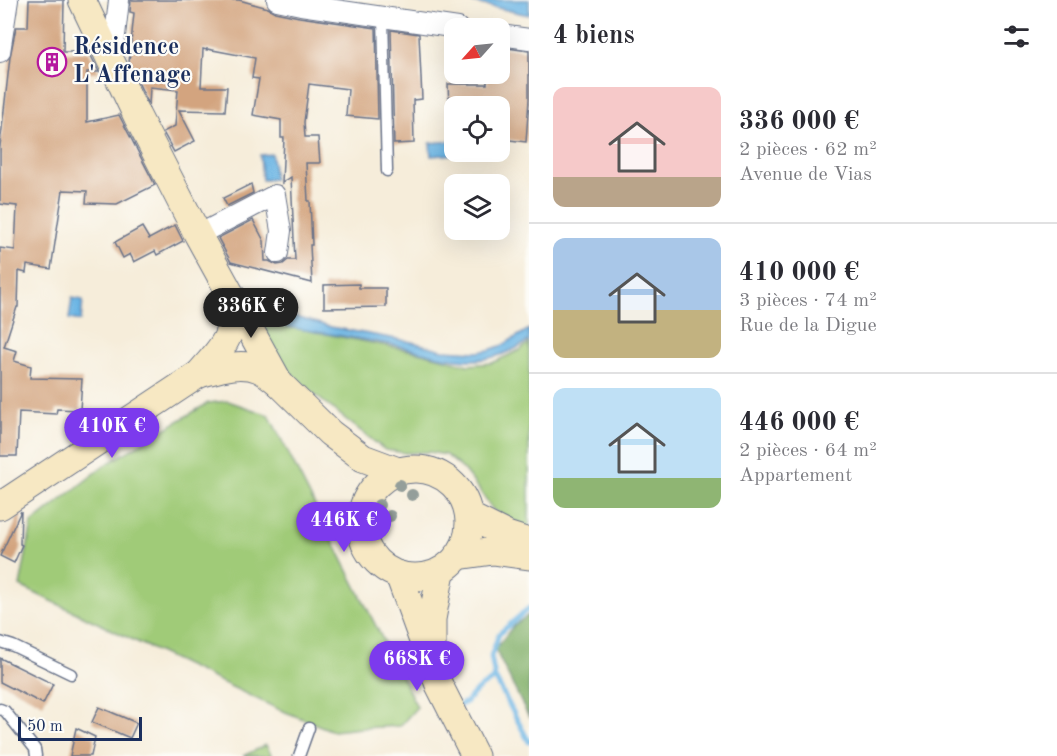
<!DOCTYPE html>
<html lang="fr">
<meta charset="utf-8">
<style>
body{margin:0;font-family:"Old Standard TT",serif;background:#f2f2f3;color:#2b2b33;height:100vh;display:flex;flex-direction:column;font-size:22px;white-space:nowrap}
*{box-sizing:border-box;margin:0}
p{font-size:20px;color:#7c7c81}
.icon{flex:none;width:33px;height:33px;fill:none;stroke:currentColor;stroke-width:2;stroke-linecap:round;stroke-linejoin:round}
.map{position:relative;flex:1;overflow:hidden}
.drawer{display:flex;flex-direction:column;background:#fff;width:528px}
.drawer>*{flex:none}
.needle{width:39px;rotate:243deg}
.fabs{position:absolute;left:444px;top:18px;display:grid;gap:12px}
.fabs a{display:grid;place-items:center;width:66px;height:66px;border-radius:12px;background:#fff;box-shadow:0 6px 24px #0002;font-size:30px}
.scale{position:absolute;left:18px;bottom:15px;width:124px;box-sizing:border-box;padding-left:6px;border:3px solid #1b2f5e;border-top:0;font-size:16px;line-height:21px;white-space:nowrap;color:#1b2f5e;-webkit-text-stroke:4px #fdfcf7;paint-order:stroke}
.price{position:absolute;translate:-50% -51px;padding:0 14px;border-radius:21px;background:#7c3aed;color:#fff;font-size:20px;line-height:39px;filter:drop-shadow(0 2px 3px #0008)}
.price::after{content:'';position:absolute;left:50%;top:36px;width:18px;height:14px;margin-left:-9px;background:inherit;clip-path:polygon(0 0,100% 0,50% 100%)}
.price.active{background:#222;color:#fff}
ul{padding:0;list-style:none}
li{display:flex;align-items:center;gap:18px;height:150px;padding:0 24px}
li+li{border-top:2px solid #e1e1e2}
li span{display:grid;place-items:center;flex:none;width:168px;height:120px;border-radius:12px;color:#555}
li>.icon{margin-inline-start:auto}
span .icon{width:72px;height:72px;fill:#fffc;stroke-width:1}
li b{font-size:26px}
h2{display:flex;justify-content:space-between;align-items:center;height:72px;padding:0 24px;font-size:26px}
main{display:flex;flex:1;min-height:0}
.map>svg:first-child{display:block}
</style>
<main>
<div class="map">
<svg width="529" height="756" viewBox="0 0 529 756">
<rect width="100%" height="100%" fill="#fdfcf7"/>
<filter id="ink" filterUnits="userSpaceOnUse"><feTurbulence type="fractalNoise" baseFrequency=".0167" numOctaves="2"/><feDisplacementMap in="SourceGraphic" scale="12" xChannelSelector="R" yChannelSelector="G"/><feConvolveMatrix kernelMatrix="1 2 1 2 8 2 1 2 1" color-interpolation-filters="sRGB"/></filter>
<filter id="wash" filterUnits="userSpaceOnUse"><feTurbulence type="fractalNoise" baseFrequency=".008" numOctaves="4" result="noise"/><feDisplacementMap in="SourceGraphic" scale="24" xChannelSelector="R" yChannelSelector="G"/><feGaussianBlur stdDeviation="1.35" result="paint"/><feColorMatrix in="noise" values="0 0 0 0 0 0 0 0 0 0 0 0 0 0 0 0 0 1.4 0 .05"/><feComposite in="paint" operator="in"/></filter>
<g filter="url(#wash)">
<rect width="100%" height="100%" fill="#f6edda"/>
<g fill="#a0cb78" stroke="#5e7d6b" stroke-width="1.5">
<polygon points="255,320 418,352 468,365 492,363 520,350 529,343 529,529 493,510 478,488 463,469 446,455 429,452 406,453 385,450 315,395 282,365"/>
<polygon points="228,401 269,415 417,707 400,726 361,728 333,731 278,709 20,586 32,523 105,465 208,403"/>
<polygon points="266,745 272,756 243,756"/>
</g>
<polygon fill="#80af68" stroke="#4e6f63" stroke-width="1.5" points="529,615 529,718 495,649 514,625"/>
<g fill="#6cb5e4" stroke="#4472a1" stroke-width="1.5">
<polygon points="459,0 529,0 529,15 461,0"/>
<polygon points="454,141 454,152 456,152 456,154 431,156 430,143"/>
<polygon points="272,154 274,179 262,180 260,155"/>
<polygon points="72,298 83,300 81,321 69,319"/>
<path d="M254 305 331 327 412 342 443 350 477 352 489 350 503 345 529 329V341C511 352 495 359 473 360 446 361 419 350 393 345 348 336 302 331 258 321Z"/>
</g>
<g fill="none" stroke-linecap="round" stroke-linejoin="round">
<g stroke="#6cb5e4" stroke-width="5">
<polyline points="529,608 499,634 491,656 495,678 529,742"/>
<polyline points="458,706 466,702 478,689 495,678"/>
</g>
</g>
<g id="blocks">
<g fill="#d3a47f">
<polygon points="29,0 64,0 63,52 89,52 99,72 87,72 87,122 119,115 155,185 117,204 86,203 87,191 63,190 51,269 27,265 26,273 19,271 18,307 17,307 4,347 17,351 14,361 31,366 30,378 82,379 80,410 57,409 56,414 19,412 17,456 0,456 0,248 15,250 17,206 0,204 0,146 10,57 16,27 28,27"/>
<polygon points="131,0 239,0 268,8 275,12 299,17 376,28 378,119 346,116 348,89 309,84 304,122 305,137 318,137 320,163 306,163 308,201 310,201 312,245 310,245 312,283 231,262 218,238 253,220 264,241 265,261 269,261 277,265 283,264 288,260 295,260 291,177 282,183 284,138 281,138 281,120 253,115 259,79 252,78 255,58 207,49 207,50 203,49 201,87 227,87 225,111 179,110 195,141 174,152 163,132 175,126 178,90 150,87 149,105 129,63 134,13 130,12"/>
<polygon points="391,30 419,34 422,99 413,100 414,143 394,144"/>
<polygon points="500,47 529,51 529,99 526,142 500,139 500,106 449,106 448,84 487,84 487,74 500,74"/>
<polygon points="251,184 253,193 227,206 223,198"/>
<polygon points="175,225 183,241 157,255 155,251 134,262 130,254 123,258 115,242 142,227 149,239"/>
<polygon points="359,284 359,288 386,288 386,307 324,308 324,285"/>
<polygon points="21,511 20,544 22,545 14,563 0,556"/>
<polygon points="0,658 53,684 43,704 0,682"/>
<polygon points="99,707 137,723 130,738 92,722"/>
<polygon points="76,728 95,737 91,756 70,756"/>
</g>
</g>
</g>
<g filter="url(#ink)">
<use href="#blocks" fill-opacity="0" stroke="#687289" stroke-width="1.5"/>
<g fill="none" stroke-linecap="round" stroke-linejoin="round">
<g stroke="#687289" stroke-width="13">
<g id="lane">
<polyline points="383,17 387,171"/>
<polyline points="0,642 13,646 71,674"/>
<polyline points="0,709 5,711 35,749 36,756"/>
<polyline points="299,756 309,728"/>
</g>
</g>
<g stroke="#687289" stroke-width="22">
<g id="street">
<polyline points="277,0 301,5 458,28"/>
<polyline points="500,35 529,39"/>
<polyline points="0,52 8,0"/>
<polyline points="112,63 119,0"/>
<polyline points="198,235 275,195 281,231 278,253"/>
</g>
</g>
<g stroke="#687289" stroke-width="29">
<g id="secondary">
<polyline points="82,0 137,116 198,235 280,384 330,433 363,458 398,471"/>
<path d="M199 374C218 369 240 361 259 369 266 372 273 378 279 383"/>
<circle cx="415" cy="523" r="54"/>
<path d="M0 506 199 374C224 345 237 336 228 295"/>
<polyline points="469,516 507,535 529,542"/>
<polyline points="458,556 493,551 529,556"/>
<polyline points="399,575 439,685 475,756"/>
<polyline points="432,649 432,619 441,572"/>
</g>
</g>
<use href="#lane" stroke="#fff" stroke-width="10"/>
<use href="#street" stroke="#fff" stroke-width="20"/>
<use href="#secondary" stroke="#f7e8c3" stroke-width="27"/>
</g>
<g fill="#949e9a">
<circle cx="400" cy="485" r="6"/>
<circle cx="412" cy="495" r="6"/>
<circle cx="379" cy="505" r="6"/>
<circle cx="390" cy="516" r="6"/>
</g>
</g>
<defs>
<g id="building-ring" transform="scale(1.5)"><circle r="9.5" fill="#fdfcf7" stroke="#b5179e" stroke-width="1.5"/><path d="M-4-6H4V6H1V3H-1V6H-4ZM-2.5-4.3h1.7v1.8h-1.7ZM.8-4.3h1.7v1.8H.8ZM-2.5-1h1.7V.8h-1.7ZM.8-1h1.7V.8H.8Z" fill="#b5179e"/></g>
</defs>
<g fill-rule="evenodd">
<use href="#building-ring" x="52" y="62"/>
</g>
<g text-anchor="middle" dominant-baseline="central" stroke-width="4.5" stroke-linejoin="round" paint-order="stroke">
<g font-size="24" font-weight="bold" fill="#1b2f5e" stroke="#fdfcf7" text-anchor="start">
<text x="73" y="48">Résidence<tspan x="73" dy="28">L'Affenage</tspan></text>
</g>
</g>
</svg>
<div class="fabs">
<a><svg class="needle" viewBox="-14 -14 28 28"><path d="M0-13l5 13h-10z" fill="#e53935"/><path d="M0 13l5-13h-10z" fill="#7c7c81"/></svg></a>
<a><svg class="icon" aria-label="locate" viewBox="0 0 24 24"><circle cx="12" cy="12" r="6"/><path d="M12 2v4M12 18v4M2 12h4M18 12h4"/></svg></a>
<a><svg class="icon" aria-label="layers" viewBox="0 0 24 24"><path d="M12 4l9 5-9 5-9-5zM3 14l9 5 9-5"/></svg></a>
</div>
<div class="scale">50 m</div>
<b class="price active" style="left:251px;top:339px">336K €</b>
<b class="price" style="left:112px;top:459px">410K €</b>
<b class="price" style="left:344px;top:553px">446K €</b>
<b class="price" style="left:417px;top:692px">668K €</b>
</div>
<section class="drawer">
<h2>4 biens<svg class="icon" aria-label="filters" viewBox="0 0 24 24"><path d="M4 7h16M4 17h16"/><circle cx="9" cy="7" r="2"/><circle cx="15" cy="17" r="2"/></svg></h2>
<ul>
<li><span style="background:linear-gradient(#f6c9c9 75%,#b9a48a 0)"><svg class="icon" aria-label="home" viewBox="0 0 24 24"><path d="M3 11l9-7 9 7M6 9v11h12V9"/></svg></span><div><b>336 000 €</b><p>2 pièces · 62 m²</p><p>Avenue de Vias</p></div></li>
<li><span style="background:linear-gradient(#a9c7e8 60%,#c2b280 0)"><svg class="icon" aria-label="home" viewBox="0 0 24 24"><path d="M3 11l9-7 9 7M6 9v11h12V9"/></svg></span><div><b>410 000 €</b><p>3 pièces · 74 m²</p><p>Rue de la Digue</p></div></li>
<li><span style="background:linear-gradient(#bfe0f5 75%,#8fb573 0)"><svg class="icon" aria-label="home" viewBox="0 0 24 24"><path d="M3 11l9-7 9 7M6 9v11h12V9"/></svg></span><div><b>446 000 €</b><p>2 pièces · 64 m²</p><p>Appartement</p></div></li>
</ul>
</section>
</main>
